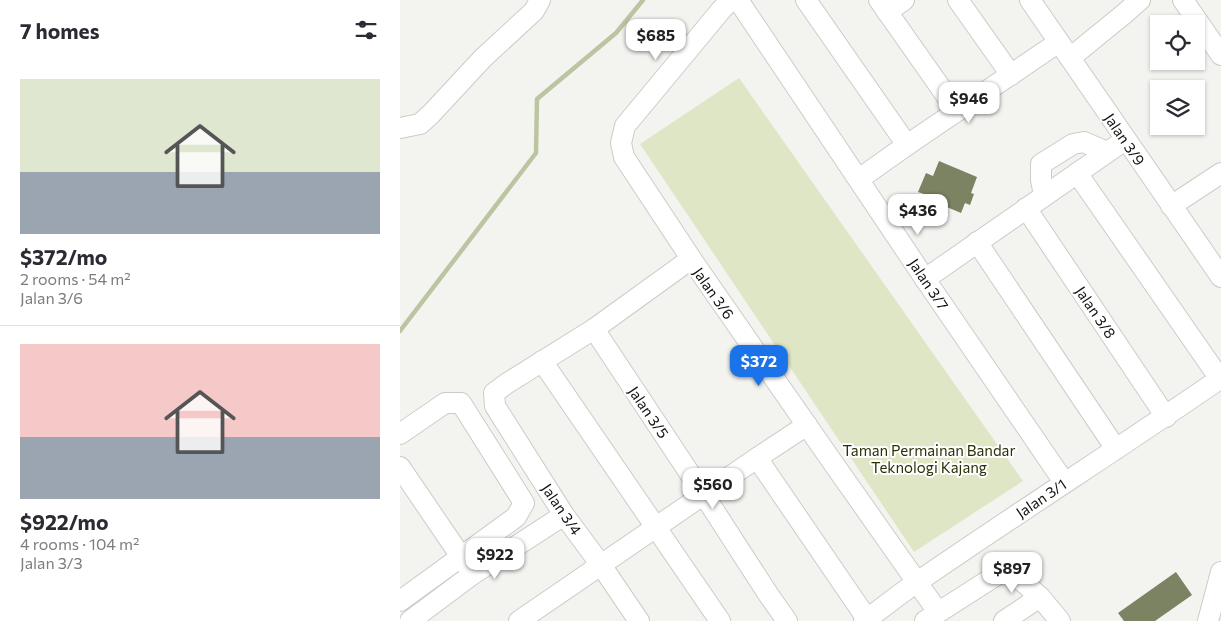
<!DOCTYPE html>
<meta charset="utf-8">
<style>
body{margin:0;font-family:Commissioner,sans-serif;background:#f7f7f7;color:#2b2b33;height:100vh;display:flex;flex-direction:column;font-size:19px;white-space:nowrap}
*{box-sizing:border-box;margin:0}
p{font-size:16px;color:#7c7c81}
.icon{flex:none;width:28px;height:28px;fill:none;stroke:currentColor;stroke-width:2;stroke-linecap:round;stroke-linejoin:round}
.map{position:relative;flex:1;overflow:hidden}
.details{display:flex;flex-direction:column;background:#fff;width:400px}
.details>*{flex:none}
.fabs{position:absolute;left:750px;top:15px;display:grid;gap:10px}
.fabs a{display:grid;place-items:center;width:55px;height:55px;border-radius:0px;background:#fff;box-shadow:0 1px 4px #0004;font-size:25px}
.price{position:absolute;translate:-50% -42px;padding:0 11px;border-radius:10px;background:#fff;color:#222;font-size:16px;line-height:32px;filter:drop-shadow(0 1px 2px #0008)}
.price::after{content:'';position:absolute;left:50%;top:30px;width:15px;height:11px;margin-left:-8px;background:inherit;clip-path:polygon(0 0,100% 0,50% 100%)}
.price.selected{background:#1a73e8;color:#fff}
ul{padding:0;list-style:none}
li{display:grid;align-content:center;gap:10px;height:265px;padding:0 20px}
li+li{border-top:1px solid #e1e1e2}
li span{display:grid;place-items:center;height:155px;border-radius:0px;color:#555}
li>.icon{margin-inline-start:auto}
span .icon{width:90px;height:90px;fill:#fffc;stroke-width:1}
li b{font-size:21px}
h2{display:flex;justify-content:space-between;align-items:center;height:60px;padding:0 20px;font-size:21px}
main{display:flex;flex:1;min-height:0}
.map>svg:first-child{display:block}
</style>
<main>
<section class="details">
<h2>7 homes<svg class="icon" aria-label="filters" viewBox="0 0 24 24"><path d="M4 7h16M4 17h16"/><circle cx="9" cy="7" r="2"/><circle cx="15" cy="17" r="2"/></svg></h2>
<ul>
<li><span style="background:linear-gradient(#dfe7d0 60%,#9aa5b1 0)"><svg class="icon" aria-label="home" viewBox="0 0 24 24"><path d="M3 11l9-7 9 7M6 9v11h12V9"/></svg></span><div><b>$372/mo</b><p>2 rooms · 54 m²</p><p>Jalan 3/6</p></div></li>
<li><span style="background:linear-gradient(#f6c9c9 60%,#9aa5b1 0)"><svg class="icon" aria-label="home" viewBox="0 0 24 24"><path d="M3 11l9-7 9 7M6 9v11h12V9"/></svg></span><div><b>$922/mo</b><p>4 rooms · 104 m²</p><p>Jalan 3/3</p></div></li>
</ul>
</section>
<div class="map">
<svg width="821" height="621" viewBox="0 0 821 621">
<rect width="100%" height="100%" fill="#f3f4f0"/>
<polygon fill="#dee6c6" points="339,78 623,481 514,552 240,144"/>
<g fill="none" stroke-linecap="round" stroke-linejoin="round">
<polyline stroke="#bcc5a2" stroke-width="4.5" points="0,331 136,153 137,99 216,33 243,0"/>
</g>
<g fill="#7b8362">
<polygon points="539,161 577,177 571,193 574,194 570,205 565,203 561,213 523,197 524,194 518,192 526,173 533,176"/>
<polygon points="776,572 792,595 755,621 724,621 718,613"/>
</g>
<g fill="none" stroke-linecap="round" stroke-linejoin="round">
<g stroke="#cbccc8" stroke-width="22">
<g id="minor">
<polyline points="331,0 322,9 225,126 221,143 224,157 294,263 431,460 538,612"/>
<polyline points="338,0 525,279 664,482"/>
<polyline points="406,0 507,145"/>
<polyline points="479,0 557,111"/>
<polyline points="558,0 611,75"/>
<polyline points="630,0 821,277"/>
<polyline points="783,0 821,55"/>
<polyline points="487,12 504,0"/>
<polyline points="670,58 724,14 740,0"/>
<polyline points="0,128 20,124 31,114 83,58 134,11 140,0"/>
<polyline points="677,173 820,379"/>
<polyline points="459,179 507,145 659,42"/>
<polyline points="644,195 641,180 641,164 673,144 684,142 707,152"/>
<polyline points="771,206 821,173"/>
<polyline points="626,208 766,417"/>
<polyline points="577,242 716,449"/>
<polyline points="525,279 725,140"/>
<polyline points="194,329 304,495 368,594 387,621"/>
<polyline points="142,361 320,621"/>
<polyline points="0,434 45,403 61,403 124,503 116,517 0,601"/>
<polyline points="357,458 467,619"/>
<polyline points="0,467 68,567"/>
<polyline points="10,621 73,574 164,515"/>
<polyline points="119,621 357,458 407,425"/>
<polyline points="239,621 201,565 164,515 95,406 94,393 106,384 194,329 291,259"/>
<path d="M464 621C483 608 500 593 519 581 619 512 721 447 821 378"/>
<polyline points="525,621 603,571 614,574 640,597 660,621"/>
<polyline points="604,621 640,597"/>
<polyline points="808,621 821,572"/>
</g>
</g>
<use href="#minor" stroke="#fff" stroke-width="20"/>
</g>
<g text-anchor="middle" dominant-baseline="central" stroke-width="4" stroke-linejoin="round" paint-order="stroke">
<g font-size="15" fill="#121311" stroke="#fff">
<text transform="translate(725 139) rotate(56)">Jalan 3/9</text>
<text transform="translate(529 284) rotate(56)">Jalan 3/7</text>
<text transform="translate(314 293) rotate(55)">Jalan 3/6</text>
<text transform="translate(696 312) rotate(56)">Jalan 3/8</text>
<text transform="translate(249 412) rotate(56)">Jalan 3/5</text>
<text transform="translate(641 498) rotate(-34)">Jalan 3/1</text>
<text transform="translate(162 509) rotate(56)">Jalan 3/4</text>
</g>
<g font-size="15" fill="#293005" stroke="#fff">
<text x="529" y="450">Taman Permainan Bandar<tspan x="529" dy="17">Teknologi Kajang</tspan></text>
</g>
</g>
</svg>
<div class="fabs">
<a><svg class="icon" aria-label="locate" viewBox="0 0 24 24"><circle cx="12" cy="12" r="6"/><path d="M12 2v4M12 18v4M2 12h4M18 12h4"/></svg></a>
<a><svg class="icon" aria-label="layers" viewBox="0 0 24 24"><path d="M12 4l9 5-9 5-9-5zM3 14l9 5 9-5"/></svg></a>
</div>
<b class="price" style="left:256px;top:61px">$685</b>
<b class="price" style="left:569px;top:124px">$946</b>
<b class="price" style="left:518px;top:236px">$436</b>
<b class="price selected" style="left:359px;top:387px">$372</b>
<b class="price" style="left:313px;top:510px">$560</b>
<b class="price" style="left:95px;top:580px">$922</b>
<b class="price" style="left:612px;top:594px">$897</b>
</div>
</main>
